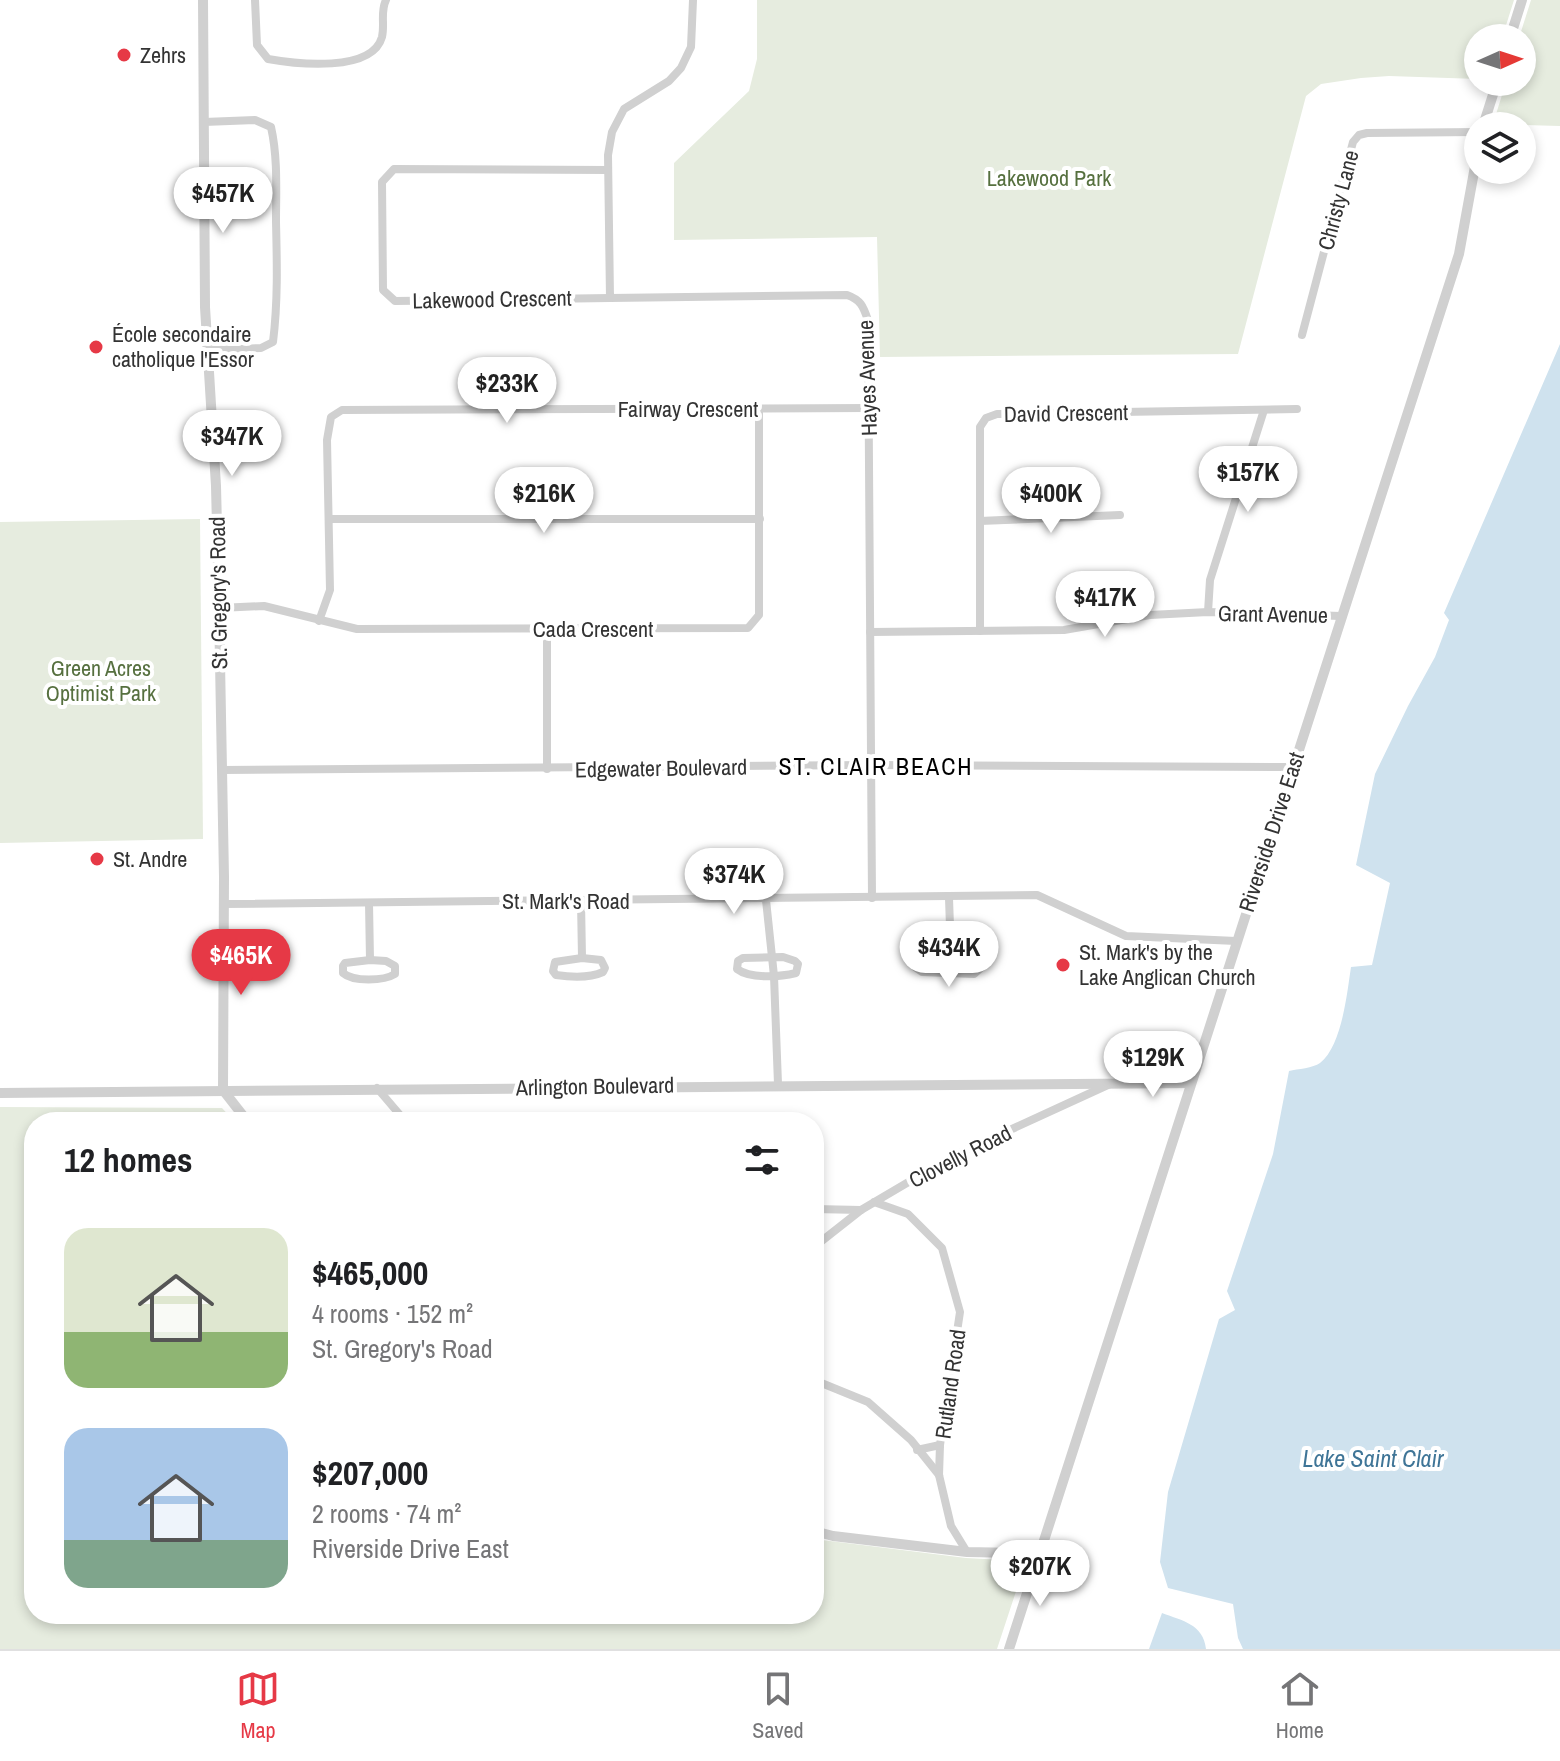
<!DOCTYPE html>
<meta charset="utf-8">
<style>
body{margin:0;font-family:"Archivo Narrow",sans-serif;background:#f6f6f6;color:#202124;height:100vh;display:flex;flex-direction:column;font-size:30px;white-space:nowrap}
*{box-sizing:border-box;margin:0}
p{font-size:26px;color:#757577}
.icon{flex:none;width:44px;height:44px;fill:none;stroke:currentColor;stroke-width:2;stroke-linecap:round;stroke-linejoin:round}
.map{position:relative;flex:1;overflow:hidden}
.details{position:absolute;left:24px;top:1112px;width:800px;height:512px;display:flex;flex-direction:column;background:#fff;border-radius:32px;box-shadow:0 4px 12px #0003}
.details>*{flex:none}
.needle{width:52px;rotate:87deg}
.tools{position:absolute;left:1464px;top:24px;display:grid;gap:16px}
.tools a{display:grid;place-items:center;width:72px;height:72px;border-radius:50%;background:#fff;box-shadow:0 4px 12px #0003;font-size:40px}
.price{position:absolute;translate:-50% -68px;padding:0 18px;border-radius:28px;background:#fff;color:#222;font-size:26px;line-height:52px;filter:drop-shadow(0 2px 4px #0008)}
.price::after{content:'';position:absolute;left:50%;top:48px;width:24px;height:18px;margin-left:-12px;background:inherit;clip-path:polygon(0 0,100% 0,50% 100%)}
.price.selected{background:#e63946;color:#fff}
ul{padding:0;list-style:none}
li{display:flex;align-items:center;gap:24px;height:200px;padding:0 40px}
li span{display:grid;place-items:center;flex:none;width:224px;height:160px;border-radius:24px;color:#555}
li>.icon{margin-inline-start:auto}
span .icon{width:96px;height:96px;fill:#fffc;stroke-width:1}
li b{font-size:34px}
h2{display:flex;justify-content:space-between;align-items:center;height:96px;padding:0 40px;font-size:34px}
.dock{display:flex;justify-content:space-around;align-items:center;height:112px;border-top:2px solid #e0e0e0;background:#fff;font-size:22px;color:#757577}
.dock a{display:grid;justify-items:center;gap:4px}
.dock .selected{color:#e63946}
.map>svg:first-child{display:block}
</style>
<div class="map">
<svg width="1560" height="1649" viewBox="0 0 1560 1649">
<rect width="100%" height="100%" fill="#fff"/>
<g fill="#e6ecdf">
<polygon points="757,0 1514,0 1502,38 1478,38 1478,79 1389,76 1361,78 1321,84 1306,96 1238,354 880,357 877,237 674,240 674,163 749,91 757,59"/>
<polygon points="1531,0 1560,0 1560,126 1493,124 1506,82 1522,82 1522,38 1519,38"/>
<polygon points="200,519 203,839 0,843 0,522"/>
<polygon points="0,1107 222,1108 235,1122 34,1122 34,1614 814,1614 814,1539 966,1558 1022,1561 1024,1567 997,1649 0,1649"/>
</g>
<g fill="#cfe2ee">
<path d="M1560 344V1649H1243L1238 1638 1233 1604 1168 1588 1160 1562 1168 1492 1219 1319 1235 1310 1227 1291 1273 1154 1289 1071C1298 1069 1313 1068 1320 1063 1342 1046 1347 993 1351 967L1372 965 1390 883 1356 865 1375 774 1408 706 1435 657 1449 620 1444 613Z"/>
<path d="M1162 1613C1183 1621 1203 1624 1206 1649H1149Z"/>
</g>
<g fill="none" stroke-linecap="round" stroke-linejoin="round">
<g stroke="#d0d0d0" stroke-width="8">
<path d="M255 0 257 45 268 59C296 64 372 73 382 37 385 24 380 12 386 0"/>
<path d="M693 0 691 47 681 68 669 81 624 109 612 132 608 155 610 298 847 295C861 300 863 306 868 320L872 898"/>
<path d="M204 122 255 120 271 127C278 158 276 191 276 222 277 262 278 302 273 342L261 348 209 350"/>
<polyline points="608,170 394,169 382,182 383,290 395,301 610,298"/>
<polyline points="1302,335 1353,142 1359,135 1367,133 1478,132"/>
<polyline points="329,519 760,519"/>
<polyline points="980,521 1120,515"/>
<polyline points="219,608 264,606 357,629 748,628 759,615 759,409"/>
<polyline points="1208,612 1210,580 1264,410"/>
<polyline points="319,621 330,590 327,440 331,417 342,410 869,408"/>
<polyline points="547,629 547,769"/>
<polyline points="980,631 980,427 986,418 997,414 1297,409"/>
<polyline points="870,632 1064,630 1150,615 1208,612 1341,616"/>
<polyline points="222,770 871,765 1293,767"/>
<polyline points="949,898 951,955"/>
<polyline points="766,900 774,976 778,1084"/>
<polyline points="581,901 582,958"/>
<polyline points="369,903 370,960"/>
<polyline points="223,904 1037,895 1126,936 1236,941"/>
<polygon points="951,955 981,957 983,966 974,974 922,972 915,967 919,958"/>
<path d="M783 957 795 961 798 964 796 973C780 977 750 979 737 969L738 961 743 958Z"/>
<path d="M582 958 601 960 605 968 603 972C590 978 570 977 556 975L553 971 555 962Z"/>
<path d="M370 960 386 961 395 966V974C384 981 353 982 343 973V966L345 963Z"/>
<polyline points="377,1088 406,1122"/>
<polyline points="874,1202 908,1214 942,1248 960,1312 940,1445 939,1475 951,1526 967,1552"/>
<polyline points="814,1209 861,1210"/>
<polyline points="814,1247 861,1210 951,1157 1110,1084"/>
<polyline points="814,1380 868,1402 911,1440 939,1475"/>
<polyline points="917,1450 940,1445"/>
</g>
<g stroke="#d0d0d0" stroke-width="10">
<polyline points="203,0 205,307 216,486 219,608 224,877 223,1090"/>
<polyline points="1510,38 1522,0"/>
<polyline points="1483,126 1497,82"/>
<polyline points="223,1090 248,1122"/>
<polyline points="0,1093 1191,1083"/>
<polyline points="814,1531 833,1536 967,1552 1025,1553 1039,1556"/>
<polyline points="1009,1649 1459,254 1478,150"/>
</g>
</g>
<g fill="#e63946" stroke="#fff" stroke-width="3">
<circle cx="124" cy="55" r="8"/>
<circle cx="96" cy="347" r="8"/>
<circle cx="97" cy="859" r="8"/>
<circle cx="1063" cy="965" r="8"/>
</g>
<g text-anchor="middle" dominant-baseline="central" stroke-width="8" stroke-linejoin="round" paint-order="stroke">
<g font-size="22" fill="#333" stroke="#fff" text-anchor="start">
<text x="140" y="55">Zehrs</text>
<text x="112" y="334">École secondaire<tspan x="112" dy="25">catholique l'Essor</tspan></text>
<text x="113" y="859">St. Andre</text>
<text x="1079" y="952">St. Mark's by the<tspan x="1079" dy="25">Lake Anglican Church</tspan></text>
</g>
<g font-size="22" fill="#56703f" stroke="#fff">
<text x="1049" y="178">Lakewood Park</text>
<text x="101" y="668">Green Acres<tspan x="101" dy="25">Optimist Park</tspan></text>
</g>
<g font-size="22" fill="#333" stroke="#fff">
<text transform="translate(1338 200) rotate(-75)">Christy Lane</text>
<text transform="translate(492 299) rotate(-1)">Lakewood Crescent</text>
<text transform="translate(867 378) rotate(-92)">Hayes Avenue</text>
<text x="688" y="409">Fairway Crescent</text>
<text transform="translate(1066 413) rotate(-1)">David Crescent</text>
<text transform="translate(218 593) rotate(-91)">St. Gregory's Road</text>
<text transform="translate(1273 614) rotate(1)">Grant Avenue</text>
<text x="593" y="629">Cada Crescent</text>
<text transform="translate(661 768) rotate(-1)">Edgewater Boulevard</text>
<text transform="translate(1271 832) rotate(-72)">Riverside Drive East</text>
<text x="566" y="901">St. Mark's Road</text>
<text transform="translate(595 1086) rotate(-1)">Arlington Boulevard</text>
<text transform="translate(960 1156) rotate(-27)">Clovelly Road</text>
<text transform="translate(950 1384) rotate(-82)">Rutland Road</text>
</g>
<g font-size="24" letter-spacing="2" fill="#000" stroke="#fff">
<text x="876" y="766">ST. CLAIR BEACH</text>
</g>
<g font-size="24" font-style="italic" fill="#3f7597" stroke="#fff">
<text x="1373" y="1458">Lake Saint Clair</text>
</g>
</g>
</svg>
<div class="tools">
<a><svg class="needle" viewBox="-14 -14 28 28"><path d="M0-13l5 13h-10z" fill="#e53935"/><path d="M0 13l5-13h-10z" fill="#757577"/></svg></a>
<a><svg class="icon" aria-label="layers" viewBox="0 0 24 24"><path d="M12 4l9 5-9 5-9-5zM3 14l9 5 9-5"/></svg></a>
</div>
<b class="price" style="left:223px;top:235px">$457K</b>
<b class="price" style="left:507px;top:425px">$233K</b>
<b class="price" style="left:232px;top:478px">$347K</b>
<b class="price" style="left:1248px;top:514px">$157K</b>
<b class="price" style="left:544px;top:535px">$216K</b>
<b class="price" style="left:1051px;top:535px">$400K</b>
<b class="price" style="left:1105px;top:639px">$417K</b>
<b class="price" style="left:734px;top:916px">$374K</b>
<b class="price" style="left:949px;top:989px">$434K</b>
<b class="price selected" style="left:241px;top:997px">$465K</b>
<b class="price" style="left:1153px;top:1099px">$129K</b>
<b class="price" style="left:1040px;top:1608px">$207K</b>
<section class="details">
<h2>12 homes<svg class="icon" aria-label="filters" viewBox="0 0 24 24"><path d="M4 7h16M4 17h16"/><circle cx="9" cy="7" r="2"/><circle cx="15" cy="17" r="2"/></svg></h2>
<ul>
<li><span style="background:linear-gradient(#dfe7d0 65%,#8fb573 0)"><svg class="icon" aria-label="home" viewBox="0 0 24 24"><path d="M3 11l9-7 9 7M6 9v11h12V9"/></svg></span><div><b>$465,000</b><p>4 rooms · 152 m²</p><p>St. Gregory's Road</p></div></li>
<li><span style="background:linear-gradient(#a9c7e8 70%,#7fa58c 0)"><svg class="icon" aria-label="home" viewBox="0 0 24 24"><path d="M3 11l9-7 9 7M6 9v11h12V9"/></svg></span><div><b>$207,000</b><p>2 rooms · 74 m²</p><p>Riverside Drive East</p></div></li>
</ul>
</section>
</div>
<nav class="dock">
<a class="selected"><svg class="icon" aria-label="map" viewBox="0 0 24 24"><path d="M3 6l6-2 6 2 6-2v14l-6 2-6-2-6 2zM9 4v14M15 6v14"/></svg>Map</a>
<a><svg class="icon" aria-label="saved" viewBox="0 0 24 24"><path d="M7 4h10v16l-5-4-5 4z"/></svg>Saved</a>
<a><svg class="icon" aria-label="home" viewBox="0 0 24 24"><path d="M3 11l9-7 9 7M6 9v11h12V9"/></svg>Home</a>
</nav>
